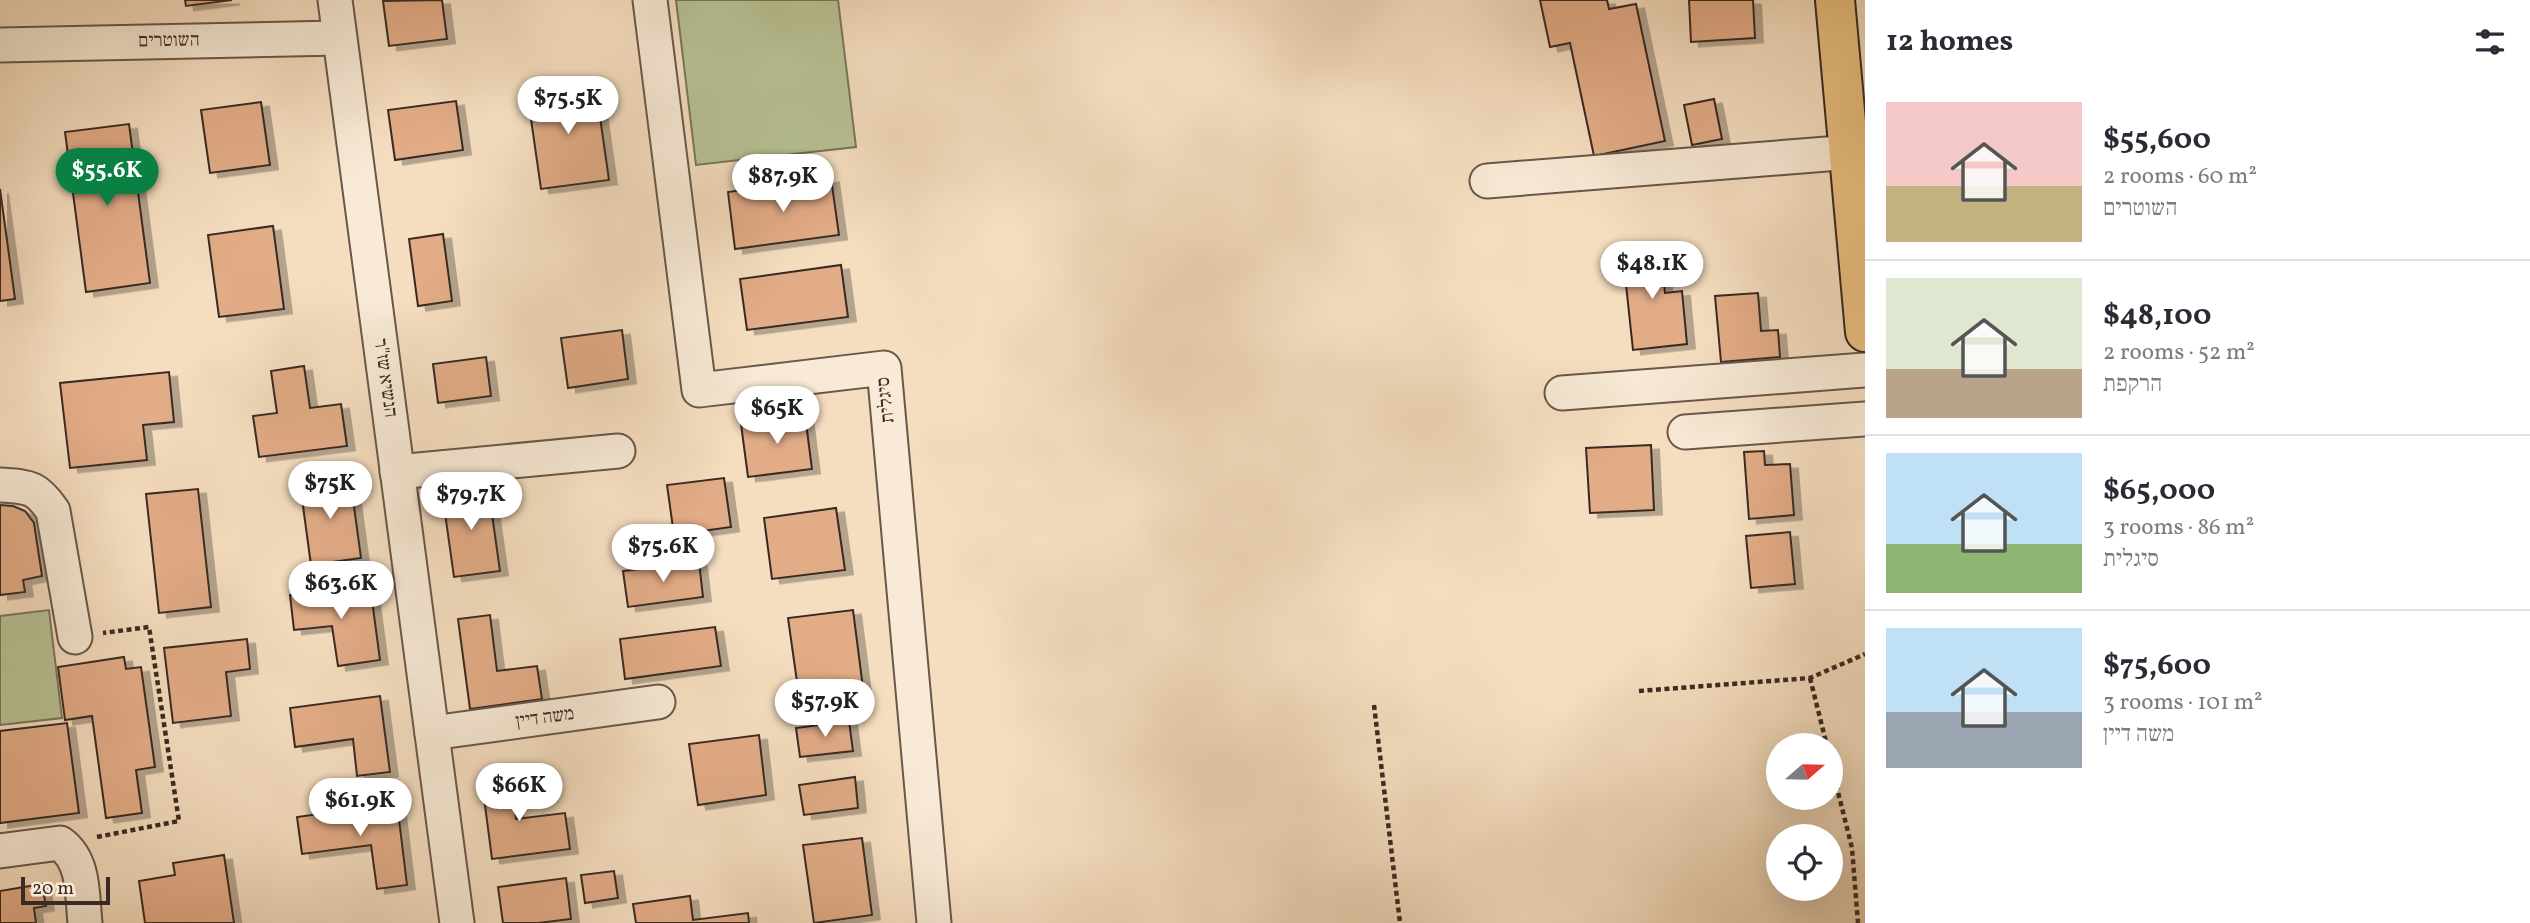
<!DOCTYPE html>
<meta charset="utf-8">
<style>
body{margin:0;font-family:Vollkorn,"Frank Ruhl Libre",serif;background:#f7f7f7;color:#2b2b33;height:100vh;display:flex;flex-direction:column;font-size:26px;white-space:nowrap}
*{box-sizing:border-box;margin:0}
p{font-size:23px;color:#7c7c81}
.icon{flex:none;width:38px;height:38px;fill:none;stroke:currentColor;stroke-width:2;stroke-linecap:round;stroke-linejoin:round}
.map{position:relative;flex:1;overflow:hidden}
.drawer{display:flex;flex-direction:column;background:#fff;width:665px}
.drawer>*{flex:none}
.needle{width:46px;rotate:70deg}
.buttons{position:absolute;left:1766px;top:733px;display:grid;gap:14px}
.buttons a{display:grid;place-items:center;width:77px;height:77px;border-radius:50%;background:#fff;box-shadow:0 7px 28px #0002;font-size:35px}
.scale{position:absolute;left:21px;bottom:18px;width:89px;box-sizing:border-box;padding-left:7px;border:4px solid #392a24;border-top:0;font-size:19px;line-height:24px;white-space:nowrap;color:#392a24;-webkit-text-stroke:5px #f8ead6;paint-order:stroke}
.price{position:absolute;translate:-50% -60px;padding:0 16px;border-radius:24px;background:#fff;color:#222;font-size:23px;line-height:46px;filter:drop-shadow(0 2px 4px #0008)}
.price::after{content:'';position:absolute;left:50%;top:42px;width:21px;height:16px;margin-left:-10px;background:inherit;clip-path:polygon(0 0,100% 0,50% 100%)}
.price.active{background:#0b8043;color:#fff}
ul{padding:0;list-style:none}
li{display:flex;align-items:center;gap:21px;height:175px;padding:0 21px}
li+li{border-top:2px solid #e1e1e2}
li span{display:grid;place-items:center;flex:none;width:196px;height:140px;border-radius:0px;color:#555}
li>.icon{margin-inline-start:auto}
span .icon{width:84px;height:84px;fill:#fffc;stroke-width:1}
li b{font-size:30px}
h2{display:flex;justify-content:space-between;align-items:center;height:84px;padding:0 21px;font-size:30px}
main{display:flex;flex:1;min-height:0}
.map>svg:first-child{display:block}
</style>
<main>
<div class="map">
<svg width="1865" height="923" viewBox="0 0 1865 923">
<defs>
<filter id="shadow"><feDropShadow dx="8" dy="4.5" stdDeviation="0" flood-color="#0004"/></filter>
</defs>
<rect width="100%" height="100%" fill="#f5dec0"/>
<filter id="stains"><feTurbulence type="fractalNoise" baseFrequency=".00286" numOctaves="4"/><feColorMatrix values="0 0 0 0 .2 0 0 0 0 .09 0 0 0 0 .02 0 0 0 .5 -.17"/></filter>
<radialGradient id="worn" r=".72"><stop offset=".6" stop-color="#630" stop-opacity="0"/><stop offset="1" stop-color="#630" stop-opacity=".3"/></radialGradient>
<g fill="#b8c295" stroke="#78765c" stroke-width="2">
<polygon points="676,0 838,0 856,147 696,165"/>
<polygon points="49,610 62,718 0,725 0,616"/>
</g>
<g fill="#e2ac87" stroke="#392a24" stroke-width="2" filter="url(#shadow)">
<polygon points="185,0 232,0 186,6"/>
<polygon points="442,0 447,39 389,46 383,1"/>
<polygon points="1540,0 1607,0 1609,9 1636,4 1665,141 1594,156 1570,43 1550,47"/>
<polygon points="1689,0 1753,0 1755,38 1691,42"/>
<polygon points="595,82 609,180 541,189 527,91"/>
<polygon points="1714,99 1722,139 1692,145 1684,105"/>
<polygon points="456,101 463,150 395,160 388,110"/>
<polygon points="261,102 270,165 210,173 201,110"/>
<polygon points="129,124 150,283 86,292 65,132"/>
<polygon points="831,178 839,235 735,249 728,192"/>
<polygon points="0,189 15,299 0,301"/>
<polygon points="273,226 284,309 219,317 208,235"/>
<polygon points="443,234 452,301 418,306 409,239"/>
<polygon points="1660,244 1665,293 1682,291 1687,344 1633,350 1622,247"/>
<polygon points="841,265 848,317 747,330 740,279"/>
<polygon points="1758,293 1761,331 1778,330 1780,357 1721,362 1715,296"/>
<polygon points="622,330 628,379 568,388 561,338"/>
<polygon points="486,357 491,396 438,403 433,364"/>
<polygon points="304,366 310,408 341,404 347,446 259,457 253,416 277,413 271,371"/>
<polygon points="169,372 174,422 143,425 147,460 70,468 60,383"/>
<polygon points="805,415 812,469 748,477 741,424"/>
<polygon points="1651,445 1654,510 1590,513 1586,448"/>
<polygon points="1764,451 1765,465 1790,464 1794,515 1749,519 1744,452"/>
<polygon points="350,477 361,558 311,565 300,484"/>
<polygon points="724,478 731,527 674,535 667,485"/>
<polygon points="488,486 500,571 454,577 442,492"/>
<polygon points="198,489 211,607 159,613 146,494"/>
<polygon points="0,505 13,506 25,511 34,523 42,576 23,580 25,592 0,595"/>
<polygon points="836,508 845,570 772,579 764,518"/>
<polygon points="1790,532 1795,584 1751,588 1746,536"/>
<polygon points="699,562 703,597 628,607 623,571"/>
<polygon points="370,585 380,660 338,666 332,626 294,630 290,595"/>
<polygon points="853,610 863,688 799,696 788,618"/>
<polygon points="490,615 497,671 537,666 542,699 470,709 458,619"/>
<polygon points="715,627 721,666 625,679 620,639"/>
<polygon points="247,639 250,669 226,672 231,716 173,723 164,648"/>
<polygon points="124,657 126,669 141,667 155,767 136,770 142,813 106,818 92,716 65,720 58,667"/>
<polygon points="380,696 390,772 357,776 353,739 295,747 290,708"/>
<polygon points="849,721 853,751 800,757 796,728"/>
<polygon points="67,723 79,813 0,823 0,731"/>
<polygon points="759,735 766,795 698,805 689,744"/>
<polygon points="510,771 516,819 565,813 570,849 492,859 481,775"/>
<polygon points="855,777 858,808 804,815 799,785"/>
<polygon points="397,803 407,885 377,889 371,845 302,854 297,817"/>
<polygon points="862,838 872,915 814,923 803,845"/>
<polygon points="224,855 234,923 145,923 139,881 175,875 173,863"/>
<polygon points="614,871 618,898 585,903 581,875"/>
<polygon points="566,878 571,919 538,923 503,923 498,887"/>
<polygon points="42,884 46,906 34,908 36,923 0,923 0,891"/>
<polygon points="690,896 693,920 748,913 749,923 636,923 633,904"/>
</g>
<g fill="none" stroke-linecap="round" stroke-linejoin="round">
<g stroke="#68574b" stroke-width="37">
<g id="minor">
<polyline points="335,0 457,923"/>
<polyline points="650,0 699,390 884,368 934,923"/>
<polyline points="0,45 339,38"/>
<polyline points="1487,181 1865,151"/>
<polyline points="1562,393 1865,370"/>
<polyline points="1685,432 1865,419"/>
<polyline points="397,472 618,451"/>
<path d="M0 485C29 487 36 486 53 511L75 637"/>
<polyline points="432,733 658,702"/>
<path d="M0 851 60 843C85 861 82 895 85 923"/>
</g>
</g>
<g stroke="#392a24" stroke-width="42">
<polyline id="major" points="1835,0 1865,332"/>
</g>
<g stroke="#392a24" stroke-width="4.5" stroke-dasharray="5 3.5" stroke-linecap="butt">
<polyline points="1810,678 1827,746"/>
<polyline points="1639,691 1810,678 1865,654"/>
<polyline points="1374,705 1400,923"/>
<polyline points="1830,760 1852,848 1858,923"/>
<polyline points="97,837 179,821 149,627 103,633"/>
</g>
<use href="#minor" stroke="#f8ead6" stroke-width="33"/>
<use href="#major" stroke="#eabf80" stroke-width="38"/>
</g>
<g text-anchor="middle" dominant-baseline="central" stroke-width="5" stroke-linejoin="round" paint-order="stroke">
<g font-size="19" fill="#392a24" stroke="#f8ead6">
<text transform="translate(169 41) rotate(-1)">השוטרים</text>
<text transform="translate(385 378) rotate(82)">הנשיא שז"ר</text>
<text transform="translate(886 400) rotate(-96)">סיגלית</text>
<text transform="translate(545 718) rotate(-8)">משה דיין</text>
</g>
</g>
<rect width="100%" height="100%" filter="url(#stains)"/>
<rect width="100%" height="100%" fill="url(#worn)"/>
</svg>
<div class="buttons">
<a><svg class="needle" viewBox="-14 -14 28 28"><path d="M0-13l5 13h-10z" fill="#e53935"/><path d="M0 13l5-13h-10z" fill="#7c7c81"/></svg></a>
<a><svg class="icon" aria-label="locate" viewBox="0 0 24 24"><circle cx="12" cy="12" r="6"/><path d="M12 2v4M12 18v4M2 12h4M18 12h4"/></svg></a>
</div>
<div class="scale">20 m</div>
<b class="price" style="left:568px;top:136px">$75.5K</b>
<b class="price active" style="left:107px;top:208px">$55.6K</b>
<b class="price" style="left:783px;top:214px">$87.9K</b>
<b class="price" style="left:1652px;top:301px">$48.1K</b>
<b class="price" style="left:777px;top:446px">$65K</b>
<b class="price" style="left:330px;top:521px">$75K</b>
<b class="price" style="left:471px;top:532px">$79.7K</b>
<b class="price" style="left:663px;top:584px">$75.6K</b>
<b class="price" style="left:341px;top:621px">$63.6K</b>
<b class="price" style="left:825px;top:739px">$57.9K</b>
<b class="price" style="left:519px;top:823px">$66K</b>
<b class="price" style="left:360px;top:838px">$61.9K</b>
</div>
<section class="drawer">
<h2>12 homes<svg class="icon" aria-label="filters" viewBox="0 0 24 24"><path d="M4 7h16M4 17h16"/><circle cx="9" cy="7" r="2"/><circle cx="15" cy="17" r="2"/></svg></h2>
<ul>
<li><span style="background:linear-gradient(#f6c9c9 60%,#c2b280 0)"><svg class="icon" aria-label="home" viewBox="0 0 24 24"><path d="M3 11l9-7 9 7M6 9v11h12V9"/></svg></span><div><b>$55,600</b><p>2 rooms · 60 m²</p><p>השוטרים</p></div></li>
<li><span style="background:linear-gradient(#dfe7d0 65%,#b9a48a 0)"><svg class="icon" aria-label="home" viewBox="0 0 24 24"><path d="M3 11l9-7 9 7M6 9v11h12V9"/></svg></span><div><b>$48,100</b><p>2 rooms · 52 m²</p><p>הרקפת</p></div></li>
<li><span style="background:linear-gradient(#bfe0f5 65%,#8fb573 0)"><svg class="icon" aria-label="home" viewBox="0 0 24 24"><path d="M3 11l9-7 9 7M6 9v11h12V9"/></svg></span><div><b>$65,000</b><p>3 rooms · 86 m²</p><p>סיגלית</p></div></li>
<li><span style="background:linear-gradient(#bfe0f5 60%,#9aa5b1 0)"><svg class="icon" aria-label="home" viewBox="0 0 24 24"><path d="M3 11l9-7 9 7M6 9v11h12V9"/></svg></span><div><b>$75,600</b><p>3 rooms · 101 m²</p><p>משה דיין</p></div></li>
</ul>
</section>
</main>
